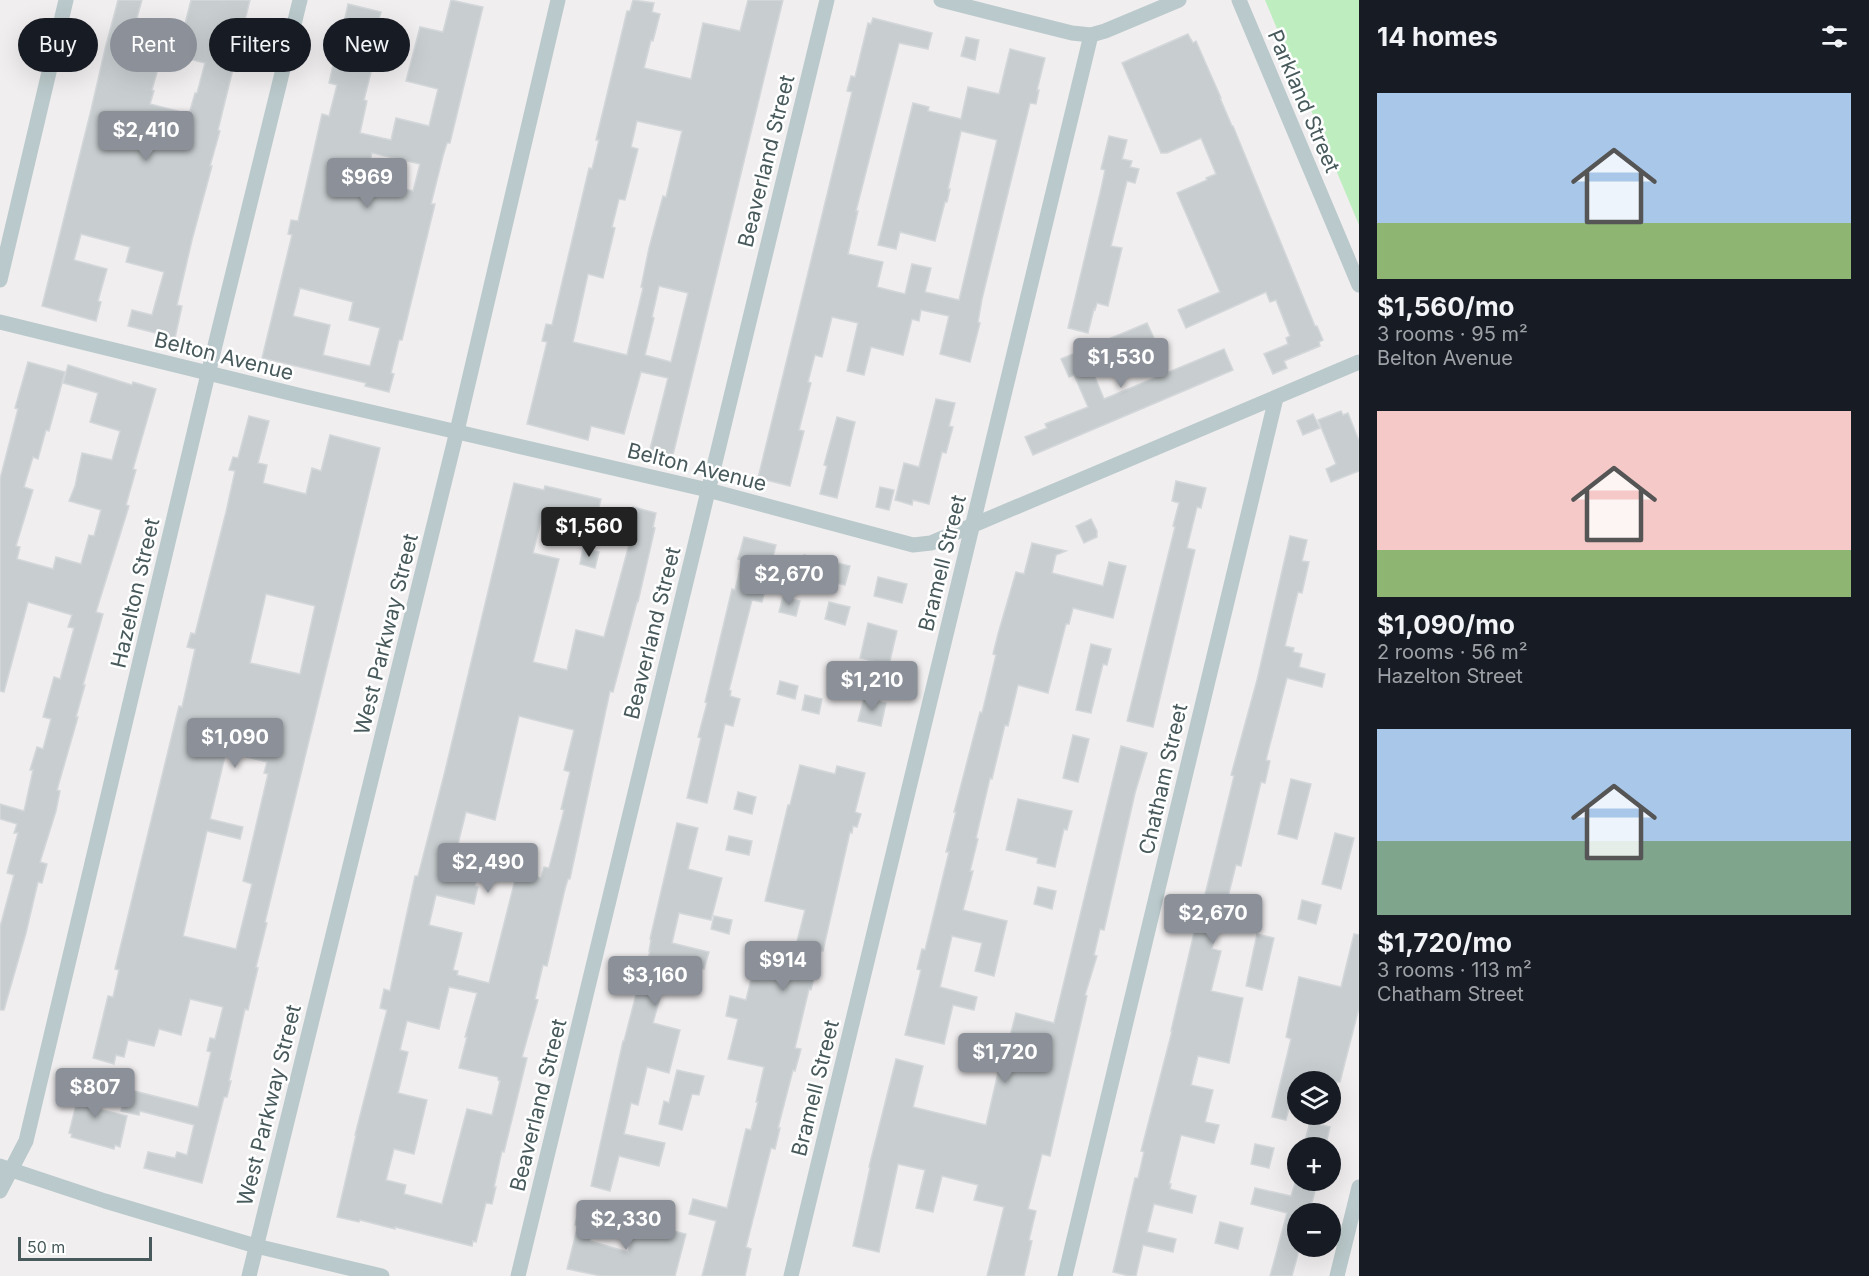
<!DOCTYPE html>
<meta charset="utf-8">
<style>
body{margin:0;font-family:Inter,sans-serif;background:#242831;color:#f1f3f6;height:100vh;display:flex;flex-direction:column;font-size:22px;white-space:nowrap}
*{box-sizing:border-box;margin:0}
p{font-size:20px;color:#9ea1a6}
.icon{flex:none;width:33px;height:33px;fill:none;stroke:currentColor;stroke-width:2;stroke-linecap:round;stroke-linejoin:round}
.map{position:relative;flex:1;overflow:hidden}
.details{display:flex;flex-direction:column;background:#171b24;width:510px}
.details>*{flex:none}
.banner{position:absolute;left:18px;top:18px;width:570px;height:54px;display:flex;gap:12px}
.buttons{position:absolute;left:1287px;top:1071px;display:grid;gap:12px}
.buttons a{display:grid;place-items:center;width:54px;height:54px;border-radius:50%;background:#171b24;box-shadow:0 6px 24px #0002;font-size:30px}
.scale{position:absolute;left:18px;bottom:15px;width:134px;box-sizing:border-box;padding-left:6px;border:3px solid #47595b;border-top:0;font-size:16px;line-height:21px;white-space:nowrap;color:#47595b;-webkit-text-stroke:4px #fff;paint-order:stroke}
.price{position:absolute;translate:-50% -51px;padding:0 14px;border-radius:6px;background:#8c9099;color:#fff;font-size:20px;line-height:39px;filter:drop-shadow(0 2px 3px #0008)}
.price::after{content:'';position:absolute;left:50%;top:36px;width:18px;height:14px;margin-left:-9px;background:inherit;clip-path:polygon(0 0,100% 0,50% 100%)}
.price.active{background:#222;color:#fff}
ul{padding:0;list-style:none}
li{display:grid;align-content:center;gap:12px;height:318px;padding:0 18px}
li span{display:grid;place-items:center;height:186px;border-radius:0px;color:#555}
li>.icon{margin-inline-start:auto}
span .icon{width:108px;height:108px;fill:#fffc;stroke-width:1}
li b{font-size:26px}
h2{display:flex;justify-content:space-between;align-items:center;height:72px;padding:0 18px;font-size:26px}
.tag{padding:0 21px;border-radius:27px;background:#171b24;box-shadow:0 6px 24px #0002;font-size:21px;line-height:54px}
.tag.active{background:#8c9099;color:#fff}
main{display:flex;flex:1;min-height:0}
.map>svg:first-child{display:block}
</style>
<main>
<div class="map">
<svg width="1359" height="1276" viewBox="0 0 1359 1276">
<rect width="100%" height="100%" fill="#f1eeef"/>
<polygon fill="#beeebf" points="1265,0 1359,0 1359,225"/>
<g fill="#c8ced0" stroke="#d3d7da" stroke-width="1.5" fill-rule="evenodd">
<polygon points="118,0 142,0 130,42 163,51 152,90 154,91 150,104 189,114 195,93 197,93 205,63 177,56 191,0 250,0 218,130 220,131 210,166 212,166 192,240 177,305 182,306 175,338 128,326 132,310 152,315 164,272 126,262 130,247 81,234 74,260 107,269 98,301 101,302 96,321 42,306 91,110 105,49"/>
<path d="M451 0 483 7 450 143H447L443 156 431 204H435L402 340H399L391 373 394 374 389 392 365 386 366 383 262 358 292 235 288 234 291 220 298 221 322 114 329 116 337 85 329 83 333 65H335L348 4 381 12 375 35 380 36 364 100 367 101 360 133 391 140 396 118 429 126 438 89 406 81 420 27 443 32ZM372 153 420 164 413 191 366 180ZM300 288 353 302 349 320 380 328 370 366 323 355 330 325 293 316Z"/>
<path d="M633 0 654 3 652 12 660 14 653 41 651 40 644 68 691 79 703 23 740 31 748 0H783L672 459 649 453 668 378 641 372 624 434 591 426 588 440 527 424 547 342 542 341 546 324 552 325 589 168 592 169 599 140H596L627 11H630ZM637 121 682 131 666 197 663 196 649 248 641 287 643 288 627 355 573 342 588 274 603 278 615 228 612 227 619 199 625 200 638 149 631 147ZM659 286 688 293 671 362 645 355 654 318 652 317Z"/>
<polygon points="873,18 932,33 928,49 899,43 856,211 858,211 848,254 883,262 877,287 905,294 912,264 931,268 925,292 959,300 997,140 961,131 948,189 950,189 947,202 945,202 935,241 900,232 896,249 878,245 913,103 929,107 928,111 961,119 968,87 999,94 1010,49 1045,58 1037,90 1039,90 1036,104 1030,103 982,299 978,322 980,323 970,362 940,354 949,316 921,310 919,321 912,319 903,355 871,347 864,375 847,371 858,323 832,317 822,357 815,355 808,382 811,383 799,430 804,431 790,486 758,478 852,92 847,91 851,76 855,77 868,23 871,24"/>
<polygon points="1188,34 1193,43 1196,41 1221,98 1220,98 1232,126 1233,126 1315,326 1317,326 1323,340 1319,342 1320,346 1284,361 1287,368 1273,374 1264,354 1288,344 1286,338 1290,336 1276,300 1270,302 1266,292 1186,328 1178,310 1220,292 1177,193 1207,180 1206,178 1216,174 1201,138 1167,153 1161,153 1122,63"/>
<polygon points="966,37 979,40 975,60 961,56"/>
<polygon points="1109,136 1127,140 1122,159 1132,161 1130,167 1139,169 1135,183 1127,181 1111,246 1122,248 1108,306 1097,303 1095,310 1094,309 1088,333 1068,328 1101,189 1105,170 1101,169"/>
<polygon points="1147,323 1154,338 1090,365 1104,399 1224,349 1233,370 1033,455 1025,437 1047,428 1045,424 1088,407 1074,375 1069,377 1061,359"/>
<polygon points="28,362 65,372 49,431 46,430 38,459 33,457 24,487 33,490 16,546 20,547 17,559 53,569 56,557 81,564 89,535 94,536 101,510 69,501 75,486 82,453 112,460 120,431 90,422 98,393 63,383 68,365 132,385 133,382 156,389 133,469 136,470 126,505 129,506 96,612 103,614 83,685 85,685 76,717 78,717 57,790 60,791 56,811 40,862 47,864 42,883 38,882 26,933 4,1010 0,1010 0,927 14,875 7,873 18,833 14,833 17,824 0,819 0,804 24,811 33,770 30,770 37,747 43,749 51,719 43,717 54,677 60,679 74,628 68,627 72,615 28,602 4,692 0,691 0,479 18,409 15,408"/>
<polygon points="936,399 955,403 949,426 953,427 946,453 942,452 929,504 913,500 912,505 895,500 904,463 919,467"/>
<polygon points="1341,411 1343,415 1348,413 1359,441 1359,471 1331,482 1326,469 1336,464 1318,420"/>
<polygon points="1313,414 1320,428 1303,435 1297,421"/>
<path d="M249 416 269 421 258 463 267 465 263 483 306 494 312 468 321 471 330 435 380 448 265 922 267 923 256 967 258 968 248 1010 245 1009 229 1081H231L227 1097H224L202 1183 144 1168 148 1152 175 1158 177 1152 187 1155 194 1125 140 1111 139 1115 121 1111 126 1089 198 1107 211 1052 207 1051 210 1038 215 1039 223 1007 190 999 181 1035 159 1029 154 1046 128 1040 124 1057 116 1055 114 1064 93 1058 108 996 113 997 119 970 115 969 140 866 179 706 182 707 195 649 187 647 191 633 195 634 226 512 235 471 229 470 233 457 238 458ZM266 594 315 606 300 674 250 663ZM226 752 267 762 264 773 268 774 243 881 252 884 236 949 183 936 207 831 240 839 243 827 210 819Z"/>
<polygon points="837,417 855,422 837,498 820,494 827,466 824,465"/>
<polygon points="1176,481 1206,488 1201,508 1197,507 1187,548 1195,550 1153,727 1127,721 1175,527 1173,526 1179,503 1172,501"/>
<path d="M514 483 544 490 545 486 601 499 597 516 564 508 563 512 544 508 533 553 559 559 533 662 567 670 576 630 604 637 633 530 628 529 633 507 656 513 653 527 655 528 638 602H637L613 692 610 691 570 879H568L565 889 547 966 543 965 535 999 538 1000 522 1057 527 1058 504 1152 502 1151 494 1187H496L492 1204 486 1203 476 1242 473 1241 472 1246 395 1227V1229L360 1220 359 1222 337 1217 356 1135H355L387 1010 380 1008 384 989 390 991 415 876H418L445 771ZM519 716 574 730 564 770 570 772 561 809 564 810 549 868 544 867 541 878 517 872 489 983 457 975 458 971 453 970 462 933 429 925 436 895 474 904 478 887 475 886 483 851 458 844 466 812 495 820ZM449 987 477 993 465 1037H467L459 1068 498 1077V1080L500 1081 492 1115 467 1109 442 1204 404 1194 406 1185 386 1180 394 1149 414 1154 427 1100 398 1093 408 1052 400 1050 407 1021 439 1029Z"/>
<polygon points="880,487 894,490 889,510 876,507"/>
<polygon points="1091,519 1097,531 1097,537 1084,543 1076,526"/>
<polygon points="1290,536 1307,540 1302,561 1309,562 1302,593 1298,592 1285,646 1294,648 1293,652 1302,654 1299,667 1325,674 1322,687 1287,678 1266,760 1270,761 1265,783 1261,782 1241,866 1236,865 1226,905 1223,904 1212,949 1221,951 1211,991 1243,998 1229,1063 1198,1056 1191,1085 1213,1090 1205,1122 1219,1125 1214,1143 1181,1135 1169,1184 1171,1184 1170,1189 1196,1196 1192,1213 1154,1204 1147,1232 1176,1239 1173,1252 1143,1245 1136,1276 1129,1276 1113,1272 1135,1178 1138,1178 1144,1152 1141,1151 1172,1031 1171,1031 1194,933 1201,902 1203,903 1234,776 1231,775 1257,680"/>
<polygon points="744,537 776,545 762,602 752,600 729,690 731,691 730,696 740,699 733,726 725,724 707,803 687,798 701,738 698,737 707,703 705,702 732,589 735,590 742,560 738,559"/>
<polygon points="1032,543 1066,551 1056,555 1052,573 1103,586 1109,562 1126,566 1113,618 1073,608 1069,624 1066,624 1048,693 1018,685 1008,726 1005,725 992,779 990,778 976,838 978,839 970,871 973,871 963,910 1007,921 994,976 975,971 982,943 952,936 940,987 977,997 974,1010 953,1005 944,1044 905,1035 921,970 917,969 922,949 925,950 949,852 946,852 956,812 954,812 980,712 982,713 996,655 993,654 998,634 1016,572 1024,574"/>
<polygon points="583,548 599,552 595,568 580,564"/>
<polygon points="804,555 850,566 845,585 800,574"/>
<polygon points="878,577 907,584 902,603 874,596"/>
<polygon points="783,597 800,601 796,616 779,612"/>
<polygon points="829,602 850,607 845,625 825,619"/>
<polygon points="868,623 897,631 889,665 860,658"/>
<polygon points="1091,644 1111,649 1107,665 1103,664 1091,713 1076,710"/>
<polygon points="780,681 798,686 795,699 777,694"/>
<polygon points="805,695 822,699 819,714 802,710"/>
<polygon points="864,698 886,703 881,726 858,721"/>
<polygon points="1073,735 1089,739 1078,782 1063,778"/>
<polygon points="1121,746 1147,753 1135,793 1104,930 1100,929 1094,955 1097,956 1085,995 1087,996 1050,1156 1042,1154 1028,1209 1036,1211 1029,1240 1032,1241 1024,1276 987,1276 1004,1207 974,1200 978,1185 942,1176 933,1212 916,1208 925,1170 898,1164 879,1252 853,1246 870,1168 869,1167 896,1059 923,1066 913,1107 986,1125 1003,1051 1006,1052 1016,1013 1054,1023"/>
<polygon points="800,765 835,774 837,766 865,773 855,812 861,814 857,827 853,826 852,833 850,832 823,951 821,950 811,990 809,989 795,1048 801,1049 795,1071 793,1070 778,1128 780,1128 775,1149 771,1148 746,1247 751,1249 745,1276 702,1276 716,1221 689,1214 693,1199 727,1208 746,1129 751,1130 758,1102 756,1102 764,1067 728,1059 738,1019 726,1016 730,996 746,1000 754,967 787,975 790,964 791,965 805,910 765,901 788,805 790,805"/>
<polygon points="1291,779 1311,784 1297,839 1278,834"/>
<polygon points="738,792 756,797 752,814 734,809"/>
<polygon points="1018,799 1072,811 1067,830 1064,829 1055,867 1037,863 1038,858 1006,850"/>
<polygon points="677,823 698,828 688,869 722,878 711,920 679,913 672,943 709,952 704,969 670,961 653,1023 680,1030 669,1073 647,1067 638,1105 631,1103 624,1134 665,1143 659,1166 619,1156 610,1191 591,1186 623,1041 624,1041 639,983 642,984 650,951 649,951 651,940 650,939"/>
<polygon points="1335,833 1354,838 1341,889 1322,884"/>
<polygon points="729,836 752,841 749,855 726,850"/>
<polygon points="1038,887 1056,891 1052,909 1034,904"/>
<polygon points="1302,900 1321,905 1316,924 1298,919"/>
<polygon points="714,916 732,920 729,934 711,929"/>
<polygon points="1257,934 1274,938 1262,990 1246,986"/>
<polygon points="1354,934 1359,935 1359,1008 1340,1082 1298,1082 1295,1083 1286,1120 1272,1117 1291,1039 1286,1037 1299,977 1341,987"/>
<polygon points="677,1070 704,1076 699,1095 692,1094 682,1130 659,1124 664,1101 669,1103"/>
<polygon points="80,1074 97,1078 90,1107 127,1116 120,1147 115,1145 114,1149 71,1137 72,1134 69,1133 79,1093 75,1092"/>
<polygon points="1310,1122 1330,1127 1325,1148 1303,1148"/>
<polygon points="1255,1144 1274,1148 1269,1168 1251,1164"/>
<polygon points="1296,1180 1318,1180 1309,1214 1298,1214 1298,1254 1292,1276 1270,1276 1287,1213 1251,1204 1255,1188 1291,1196"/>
<polygon points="579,1207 597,1211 590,1241 628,1252 636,1222 686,1234 675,1276 601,1276 567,1269 578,1225 575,1225"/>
<polygon points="1220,1222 1243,1228 1238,1249 1215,1243"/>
</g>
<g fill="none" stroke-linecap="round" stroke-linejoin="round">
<g stroke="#bac9cb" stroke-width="15">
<polyline points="941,0 1072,33 1091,35 1105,31 1179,0"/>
<polyline points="1239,0 1359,285"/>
<polyline points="0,280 66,0"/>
<polyline points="0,322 302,396 708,490 913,545 931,543 1359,362"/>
<polyline points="0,1166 105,1201 256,1246 382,1276"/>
<polyline points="0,1191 26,1141 208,374 300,0"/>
<polyline points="249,1276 457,431 558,0"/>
<polyline points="518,1276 827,0"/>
<polyline points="791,1276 1091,35"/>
<polyline points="1065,1276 1276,398"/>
<polyline points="1337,1276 1359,1187"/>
</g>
</g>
<g text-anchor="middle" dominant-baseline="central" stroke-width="5" stroke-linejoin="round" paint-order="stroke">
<g font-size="21" fill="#47595b" stroke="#fff">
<text transform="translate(1304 101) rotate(67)">Parkland Street</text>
<text transform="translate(766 161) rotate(-76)">Beaverland Street</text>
<text transform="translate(224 356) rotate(14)">Belton Avenue</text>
<text transform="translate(697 467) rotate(14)">Belton Avenue</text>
<text transform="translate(942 563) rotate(-76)">Bramell Street</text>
<text transform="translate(135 593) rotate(-77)">Hazelton Street</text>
<text transform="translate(652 633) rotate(-76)">Beaverland Street</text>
<text transform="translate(386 634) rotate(-76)">West Parkway Street</text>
<text transform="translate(1163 779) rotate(-77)">Chatham Street</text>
<text transform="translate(815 1088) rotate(-76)">Bramell Street</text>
<text transform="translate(269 1105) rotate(-76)">West Parkway Street</text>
<text transform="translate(538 1105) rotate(-76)">Beaverland Street</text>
</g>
</g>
</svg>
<div class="buttons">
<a><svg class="icon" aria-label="layers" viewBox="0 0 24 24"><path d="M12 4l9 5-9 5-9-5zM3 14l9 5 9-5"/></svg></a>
<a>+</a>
<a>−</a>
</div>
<div class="scale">50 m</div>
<b class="price" style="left:146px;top:162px">$2,410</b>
<b class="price" style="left:367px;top:209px">$969</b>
<b class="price" style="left:1121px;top:389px">$1,530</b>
<b class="price active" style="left:589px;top:558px">$1,560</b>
<b class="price" style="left:789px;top:606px">$2,670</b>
<b class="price" style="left:872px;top:712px">$1,210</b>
<b class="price" style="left:235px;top:769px">$1,090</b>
<b class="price" style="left:488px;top:894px">$2,490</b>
<b class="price" style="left:1213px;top:945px">$2,670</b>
<b class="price" style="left:783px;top:992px">$914</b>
<b class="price" style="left:655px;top:1007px">$3,160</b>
<b class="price" style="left:1005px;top:1084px">$1,720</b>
<b class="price" style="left:95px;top:1119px">$807</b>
<b class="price" style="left:626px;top:1251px">$2,330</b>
<div class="banner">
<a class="tag">Buy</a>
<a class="tag active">Rent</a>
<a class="tag">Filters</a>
<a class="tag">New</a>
</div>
</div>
<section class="details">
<h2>14 homes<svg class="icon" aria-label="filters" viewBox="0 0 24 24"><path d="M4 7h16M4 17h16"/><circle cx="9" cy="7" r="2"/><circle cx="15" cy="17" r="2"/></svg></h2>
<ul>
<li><span style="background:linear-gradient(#a9c7e8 70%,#8fb573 0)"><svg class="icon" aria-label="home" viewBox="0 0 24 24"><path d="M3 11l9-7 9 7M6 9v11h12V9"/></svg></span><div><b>$1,560/mo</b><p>3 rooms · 95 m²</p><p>Belton Avenue</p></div></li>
<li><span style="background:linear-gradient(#f6c9c9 75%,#8fb573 0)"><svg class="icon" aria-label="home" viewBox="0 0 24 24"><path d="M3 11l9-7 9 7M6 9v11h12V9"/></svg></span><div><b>$1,090/mo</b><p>2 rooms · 56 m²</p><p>Hazelton Street</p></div></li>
<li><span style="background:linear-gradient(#a9c7e8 60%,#7fa58c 0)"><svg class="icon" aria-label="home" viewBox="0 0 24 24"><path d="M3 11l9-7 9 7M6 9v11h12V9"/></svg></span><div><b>$1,720/mo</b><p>3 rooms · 113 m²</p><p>Chatham Street</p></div></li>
</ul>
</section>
</main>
